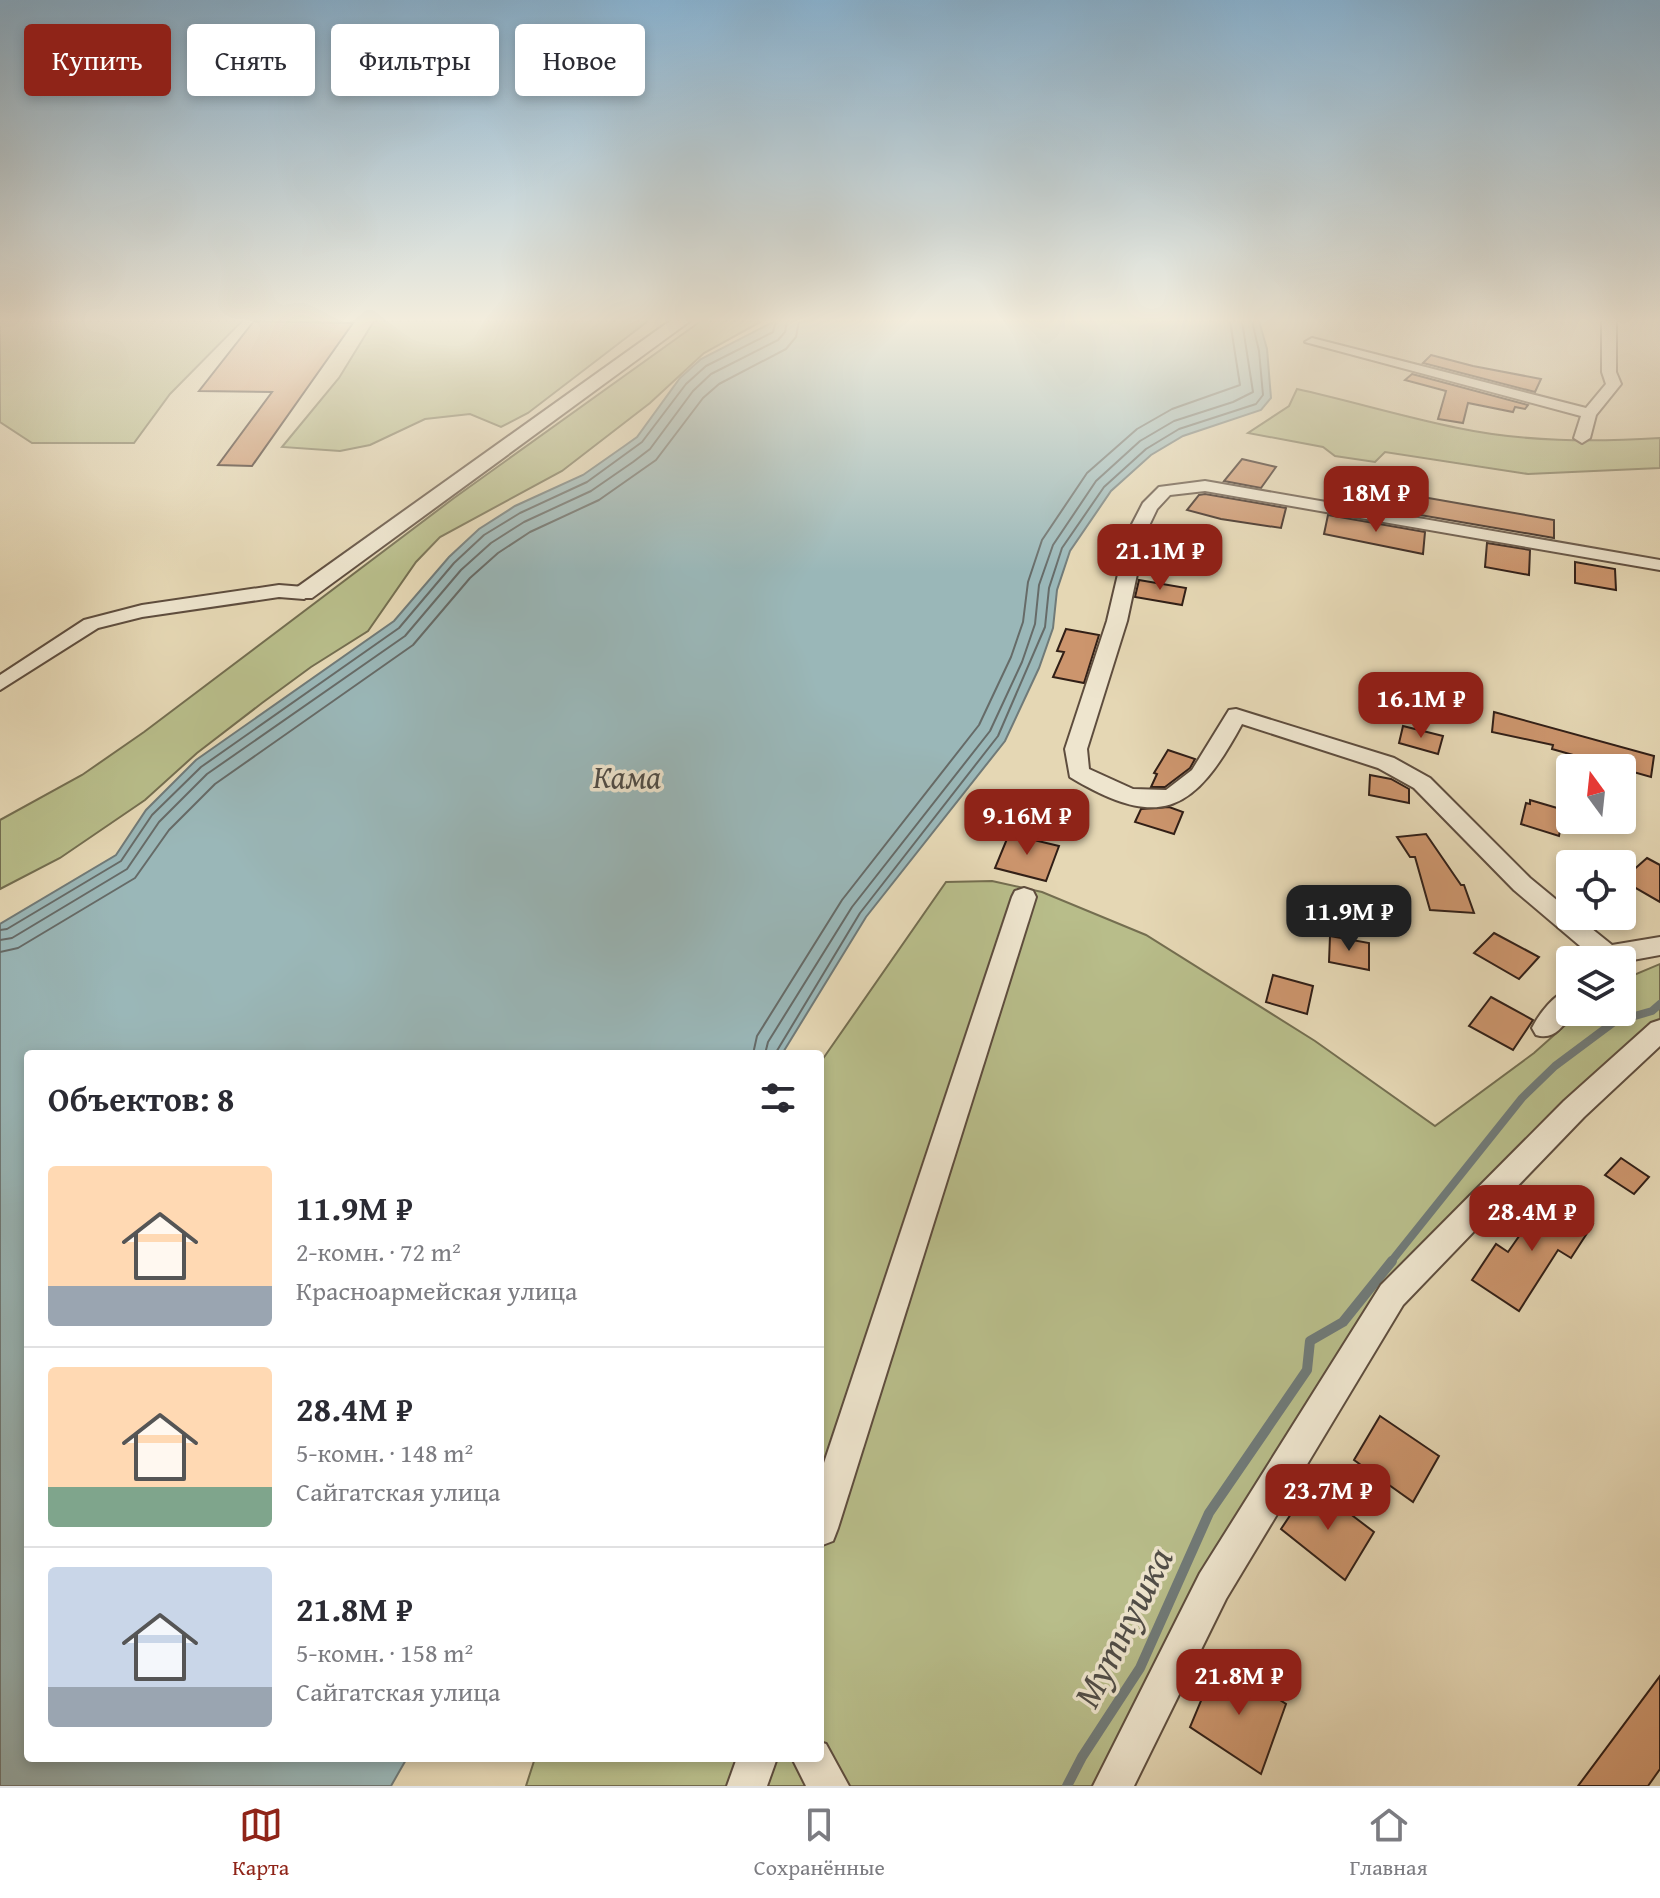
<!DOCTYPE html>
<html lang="ru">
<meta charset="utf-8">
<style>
body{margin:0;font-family:"Gentium Book Plus",serif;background:#f7f7f7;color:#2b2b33;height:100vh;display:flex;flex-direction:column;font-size:30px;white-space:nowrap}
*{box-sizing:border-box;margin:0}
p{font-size:26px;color:#7c7c81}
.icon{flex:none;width:44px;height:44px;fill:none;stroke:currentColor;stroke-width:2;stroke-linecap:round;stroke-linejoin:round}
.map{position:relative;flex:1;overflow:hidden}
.drawer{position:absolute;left:24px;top:1050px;width:800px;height:712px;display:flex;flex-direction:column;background:#fff;border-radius:8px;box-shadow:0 4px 12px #0003}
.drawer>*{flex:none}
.hud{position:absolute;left:24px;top:24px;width:800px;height:72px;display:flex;gap:16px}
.needle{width:52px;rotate:345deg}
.tools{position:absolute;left:1556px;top:754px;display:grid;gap:16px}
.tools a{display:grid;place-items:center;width:80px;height:80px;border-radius:8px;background:#fff;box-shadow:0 4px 12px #0003;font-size:40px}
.price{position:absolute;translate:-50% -68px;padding:0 18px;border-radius:16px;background:#8f2418;color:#fff;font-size:26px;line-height:52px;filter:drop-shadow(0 2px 4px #0008)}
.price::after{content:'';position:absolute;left:50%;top:48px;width:24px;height:18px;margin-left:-12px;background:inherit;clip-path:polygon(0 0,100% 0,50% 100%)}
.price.active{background:#222;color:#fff}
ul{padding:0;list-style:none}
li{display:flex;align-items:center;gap:24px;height:200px;padding:0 24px}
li+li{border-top:2px solid #e1e1e2}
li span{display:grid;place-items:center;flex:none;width:224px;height:160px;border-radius:8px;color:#555}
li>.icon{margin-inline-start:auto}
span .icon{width:96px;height:96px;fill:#fffc;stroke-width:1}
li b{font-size:34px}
h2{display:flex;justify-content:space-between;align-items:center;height:96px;padding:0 24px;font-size:34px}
.tag{padding:0 28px;border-radius:8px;background:#fff;box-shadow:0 4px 12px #0003;font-size:28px;line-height:72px}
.tag.active{background:#8f2418;color:#fff}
.menu{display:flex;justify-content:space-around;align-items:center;height:112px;border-top:2px solid #e1e1e2;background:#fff;font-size:22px;color:#7c7c81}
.menu a{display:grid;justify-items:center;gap:4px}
.menu .active{color:#8f2418}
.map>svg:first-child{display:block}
</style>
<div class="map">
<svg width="1660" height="1786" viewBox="0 0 1660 1786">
<rect width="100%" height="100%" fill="#e5d7b4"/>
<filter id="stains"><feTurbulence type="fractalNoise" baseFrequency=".0025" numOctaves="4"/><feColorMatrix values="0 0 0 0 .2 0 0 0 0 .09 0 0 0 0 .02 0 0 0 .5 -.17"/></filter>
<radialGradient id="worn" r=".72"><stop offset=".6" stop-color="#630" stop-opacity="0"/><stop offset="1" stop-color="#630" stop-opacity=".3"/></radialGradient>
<g fill="#b8bd8a" stroke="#746e50" stroke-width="2">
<polygon points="0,321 242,321 170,394 134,443 32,443 0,422"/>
<polygon points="374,321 648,321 528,413 501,427 470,414 425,419 370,445 340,451 282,447 339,378"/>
<polygon points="701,321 762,321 704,353 650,403 562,471 440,537 416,562 368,631 311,667 262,703 197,753 145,800 60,858 0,889 0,820 82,775 144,732 454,498"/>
<path d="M1297 389C1351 401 1404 417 1458 428 1524 442 1593 442 1660 438V468L1528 474 1385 452 1375 462 1335 456 1323 447 1248 433 1289 406Z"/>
<polygon points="992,881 1042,892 1146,935 1315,1041 1435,1126 1534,1053 1580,1012 1622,1012 1622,980 1660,964 1660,1020 1557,1110 1381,1295 1117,1786 526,1786 535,1758 820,1758 820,1063 946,882"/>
</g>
<polygon fill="#9ab7b8" stroke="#707a78" stroke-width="2" points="775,321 1259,321 1267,349 1271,398 1261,410 1183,436 1151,455 1111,491 1070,551 1057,590 1053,628 1039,668 1005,741 866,917 782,1054 28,1054 28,1758 407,1758 391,1786 0,1786 0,924 116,855 146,810 196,760 394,621 449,557 479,529 515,506 583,475 623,447 637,437 680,378 701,359"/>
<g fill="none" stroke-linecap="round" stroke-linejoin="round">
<g stroke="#666b68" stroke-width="2">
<polyline points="0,930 7,929 121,861 152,815 201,767 399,628 454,563 484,535 520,513 587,482 642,442 686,384 706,366 773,332 776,321"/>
<polyline points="0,940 12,938 127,869 159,822 207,774 405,636 461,570 491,543 524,522 591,491 633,462 650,449 693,391 711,374 778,340 785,332 787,321"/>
<polyline points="0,952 18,948 135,878 169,830 215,784 413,645 470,578 498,553 530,532 599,500 656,460 703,398 719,384 786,349 796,337 799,321"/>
<polyline points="753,1054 757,1036 842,900 979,725 1011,657 1023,622 1028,582 1042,540 1087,473 1137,429 1172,409 1240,385 1230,321"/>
<polyline points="765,1054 768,1042 852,907 990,731 1022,662 1035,624 1039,585 1053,545 1096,481 1140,441 1174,421 1233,402 1253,392 1242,321"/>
<polyline points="775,1054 860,913 998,736 1045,627 1049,588 1062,548 1104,487 1146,449 1179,429 1256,404 1263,395 1259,351 1252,321"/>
</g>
<polyline stroke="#707a78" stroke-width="8" points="1390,1263 1522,1098 1555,1066 1614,1022 1652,1011 1660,1004"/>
<polyline stroke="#707a78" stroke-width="10" points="1067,1786 1082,1757 1140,1668 1209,1513 1307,1370 1310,1341 1343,1322 1392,1261"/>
</g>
<g fill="#cc956d" stroke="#311f17" stroke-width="2">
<polygon points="254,321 353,323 252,466 218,465 272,392 199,391"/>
<polygon points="1431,355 1473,366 1541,379 1535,392 1423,363"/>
<polygon points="1412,374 1528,405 1525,409 1515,407 1513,412 1468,403 1463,423 1438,419 1446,391 1405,380"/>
<polygon points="1242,459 1276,467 1261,488 1224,481"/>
<polygon points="1337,482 1554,520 1554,538 1333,500"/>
<polygon points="1199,495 1205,494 1286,508 1281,528 1221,519 1187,510"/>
<polygon points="1328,515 1425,532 1423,554 1324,534"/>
<polygon points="1487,543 1530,550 1529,575 1485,567"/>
<polygon points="1575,562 1615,569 1616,590 1575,583"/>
<polygon points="1139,580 1186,588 1182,605 1135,597"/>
<polygon points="1066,629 1099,635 1084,683 1053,677 1064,652 1057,651"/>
<polygon points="1494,712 1654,756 1651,777 1552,749 1553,745 1492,732"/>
<polygon points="1403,726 1443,736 1438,754 1399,743"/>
<polygon points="1168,750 1195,759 1190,768 1165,787 1151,787 1157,774 1154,773"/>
<polygon points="1370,775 1391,779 1409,789 1409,803 1369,795"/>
<polygon points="1530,800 1564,810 1559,836 1521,824 1526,803 1530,804"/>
<polygon points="1169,807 1183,812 1174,834 1135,822 1141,809"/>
<polygon points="1009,834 1059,846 1046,881 995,868"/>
<polygon points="1426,834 1461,885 1464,885 1474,913 1430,910 1415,857 1410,857 1397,837"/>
<polygon points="1647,858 1660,865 1660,902 1622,880"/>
<polygon points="1494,933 1539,957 1519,979 1474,953"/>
<polygon points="1330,936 1369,943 1369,970 1329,962"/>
<polygon points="1273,975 1313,986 1307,1014 1266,1002"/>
<polygon points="1491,997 1533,1020 1513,1050 1469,1026"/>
<polygon points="1621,1158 1649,1177 1634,1194 1605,1175"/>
<polygon points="1548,1195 1593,1224 1571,1258 1558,1250 1519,1311 1472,1280 1496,1244 1508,1252"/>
<polygon points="1380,1416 1439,1456 1413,1502 1354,1460"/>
<polygon points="1311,1484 1374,1532 1345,1580 1281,1529"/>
<polygon points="1218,1660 1286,1704 1261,1774 1190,1727"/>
<polygon points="1660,1676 1660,1769 1648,1786 1578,1786"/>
</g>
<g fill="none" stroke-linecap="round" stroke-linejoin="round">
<g stroke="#5e4d3e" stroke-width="4">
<g id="minor">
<polygon points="1602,321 1616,321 1616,372 1621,384 1596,415 1590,438 1582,443 1574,438 1581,416 1305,342 1312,338 1586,408 1606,384 1602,372"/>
<path d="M1205 481 1660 560V570L1205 491 1170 495 1157 509 1146 532 1127 621 1087 749 1089 769 1133 789 1166 790 1192 770 1229 710 1236 709 1394 758 1430 778 1530 878 1570 911V916H1576L1612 945 1660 937V955L1622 962 1591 960 1593 957 1514 890 1414 788 1378 768 1242 724C1195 811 1161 832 1070 777L1065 749 1107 621 1128 532 1143 503 1159 487Z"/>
<polygon points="279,585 304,587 313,593 304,599 279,597 142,617 98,628 0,690 0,675 84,620 142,605"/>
<polygon points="1024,888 1033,891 1036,897 838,1528 833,1541 820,1546 820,1475 1012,897 1015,891"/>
<path d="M1570 989V1012H1574C1563 1025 1555 1041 1536 1035L1532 1028C1539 1014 1554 994 1570 989Z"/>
<polygon points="1660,1020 1660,1046 1584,1117 1403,1305 1226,1599 1134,1786 1093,1786 1200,1573 1381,1285 1564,1101 1651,1023"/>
<polygon points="820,1742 826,1744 849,1786 806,1786 792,1758 820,1758"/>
<polygon points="737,1758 777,1758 767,1786 727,1786"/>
</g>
</g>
<g stroke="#5e4d3e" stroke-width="4">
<polygon id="tertiary" points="670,321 690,321 312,598 296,598 292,593 296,588"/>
</g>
<use href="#minor" fill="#eee5ce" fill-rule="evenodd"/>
<use href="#tertiary" fill="#eee5ce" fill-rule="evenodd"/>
</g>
<linearGradient id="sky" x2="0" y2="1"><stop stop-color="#89b5d5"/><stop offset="0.56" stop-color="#f3eddd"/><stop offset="1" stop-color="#f3eddd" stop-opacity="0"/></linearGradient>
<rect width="1660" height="572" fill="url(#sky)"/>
<g text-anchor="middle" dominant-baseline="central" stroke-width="7" stroke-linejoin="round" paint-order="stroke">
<g font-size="32" font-style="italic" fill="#504d47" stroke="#eee5ce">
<text x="627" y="776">Кама</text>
</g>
<g font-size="38" font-style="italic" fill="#504d47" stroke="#eee5ce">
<text transform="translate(1122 1627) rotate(-63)">Мутнушка</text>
</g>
</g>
<rect width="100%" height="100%" filter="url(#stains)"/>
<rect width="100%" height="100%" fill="url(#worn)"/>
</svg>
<div class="tools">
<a><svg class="needle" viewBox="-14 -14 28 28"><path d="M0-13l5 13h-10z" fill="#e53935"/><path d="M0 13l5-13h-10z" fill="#7c7c81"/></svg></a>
<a><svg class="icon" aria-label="locate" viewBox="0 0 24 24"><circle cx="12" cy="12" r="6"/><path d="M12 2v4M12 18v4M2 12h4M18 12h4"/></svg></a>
<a><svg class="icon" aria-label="layers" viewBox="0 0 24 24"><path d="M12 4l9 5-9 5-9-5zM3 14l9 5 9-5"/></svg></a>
</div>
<b class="price" style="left:1376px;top:534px">18M ₽</b>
<b class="price" style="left:1160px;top:592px">21.1M ₽</b>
<b class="price" style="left:1421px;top:740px">16.1M ₽</b>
<b class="price" style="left:1027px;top:857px">9.16M ₽</b>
<b class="price active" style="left:1349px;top:953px">11.9M ₽</b>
<b class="price" style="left:1532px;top:1253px">28.4M ₽</b>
<b class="price" style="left:1328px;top:1532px">23.7M ₽</b>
<b class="price" style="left:1239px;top:1717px">21.8M ₽</b>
<div class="hud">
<a class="tag active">Купить</a>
<a class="tag">Снять</a>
<a class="tag">Фильтры</a>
<a class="tag">Новое</a>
</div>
<section class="drawer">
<h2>Объектов: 8<svg class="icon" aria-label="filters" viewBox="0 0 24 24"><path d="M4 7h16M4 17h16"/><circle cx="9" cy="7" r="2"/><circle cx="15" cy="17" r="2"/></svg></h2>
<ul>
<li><span style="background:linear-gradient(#ffd9b3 75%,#9aa5b1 0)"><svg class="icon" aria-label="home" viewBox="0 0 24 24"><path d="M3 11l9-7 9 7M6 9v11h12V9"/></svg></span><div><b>11.9M ₽</b><p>2-комн. · 72 m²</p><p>Красноармейская улица</p></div></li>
<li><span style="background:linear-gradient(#ffd9b3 75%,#7fa58c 0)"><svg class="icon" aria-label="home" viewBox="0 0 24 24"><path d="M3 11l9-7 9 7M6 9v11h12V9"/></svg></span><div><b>28.4M ₽</b><p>5-комн. · 148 m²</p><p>Сайгатская улица</p></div></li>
<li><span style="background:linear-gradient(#c9d6e8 75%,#9aa5b1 0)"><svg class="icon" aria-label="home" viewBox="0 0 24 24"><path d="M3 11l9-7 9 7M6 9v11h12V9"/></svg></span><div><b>21.8M ₽</b><p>5-комн. · 158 m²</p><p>Сайгатская улица</p></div></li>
</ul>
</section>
</div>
<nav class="menu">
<a class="active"><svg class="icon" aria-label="map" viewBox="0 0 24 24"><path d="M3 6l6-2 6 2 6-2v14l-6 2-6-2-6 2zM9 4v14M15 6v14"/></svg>Карта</a>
<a><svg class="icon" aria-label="saved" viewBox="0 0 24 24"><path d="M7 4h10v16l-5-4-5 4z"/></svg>Сохранённые</a>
<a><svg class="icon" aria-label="home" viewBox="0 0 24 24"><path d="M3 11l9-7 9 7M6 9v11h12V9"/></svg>Главная</a>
</nav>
